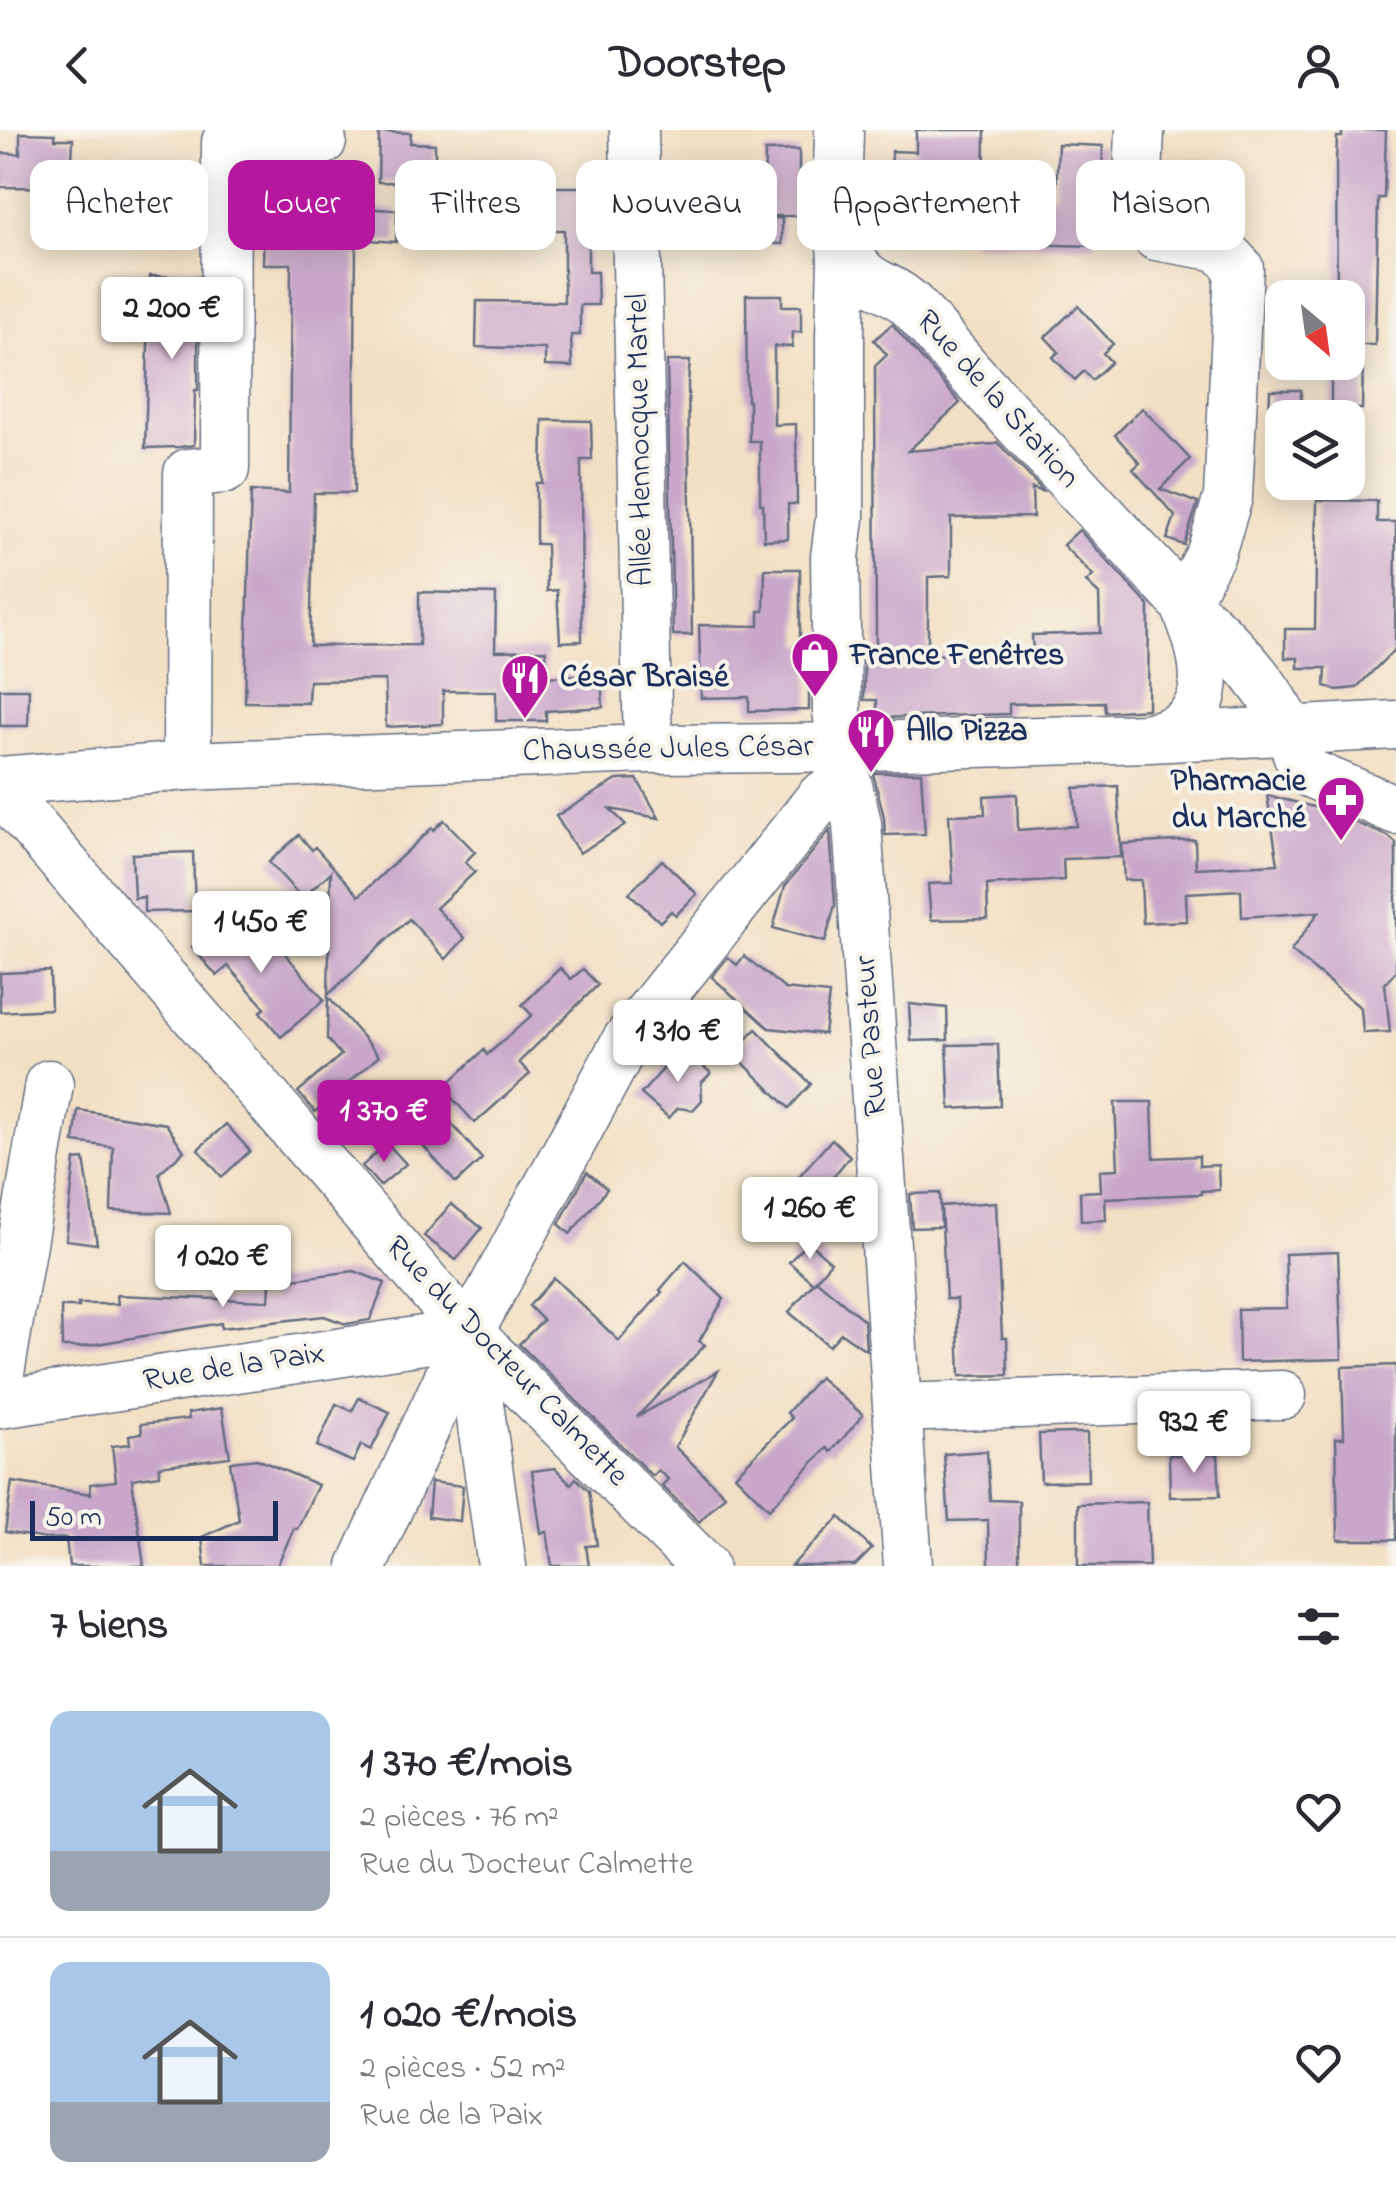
<!DOCTYPE html>
<html lang="fr">
<meta charset="utf-8">
<style>
body{margin:0;font-family:"Indie Flower",sans-serif;background:#f7f7f7;color:#2b2b33;height:100vh;display:flex;flex-direction:column;font-size:38px;white-space:nowrap}
*{box-sizing:border-box;margin:0}
p{font-size:32px;color:#7c7c81}
.icon{flex:none;width:55px;height:55px;fill:none;stroke:currentColor;stroke-width:2;stroke-linecap:round;stroke-linejoin:round}
.map{position:relative;height:1436px;overflow:hidden}
.panel{display:flex;flex-direction:column;background:#fff;flex:1}
.panel>*{flex:none}
.guide{position:absolute;left:30px;top:30px;width:1338px;height:90px;display:flex;gap:20px}
.needle{width:65px;rotate:151deg}
.buttons{position:absolute;left:1265px;top:150px;display:grid;gap:20px}
.buttons a{display:grid;place-items:center;width:100px;height:100px;border-radius:20px;background:#fff;box-shadow:0 5px 25px #0003;font-size:50px}
.scale{position:absolute;left:30px;bottom:25px;width:248px;box-sizing:border-box;padding-left:10px;border:5px solid #1b2f5e;border-top:0;font-size:28px;line-height:35px;white-space:nowrap;color:#1b2f5e;-webkit-text-stroke:8px #f7f3e8;paint-order:stroke}
.price{position:absolute;translate:-50% -85px;padding:0 22px;border-radius:10px;background:#fff;color:#222;font-size:32px;line-height:65px;filter:drop-shadow(0 2px 5px #0008)}
.price::after{content:'';position:absolute;left:50%;top:60px;width:30px;height:22px;margin-left:-15px;background:inherit;clip-path:polygon(0 0,100% 0,50% 100%)}
.price.on{background:#b5179e;color:#fff}
ul{padding:0;list-style:none}
li{display:flex;align-items:center;gap:30px;height:250px;padding:0 50px}
li+li{border-top:2px solid #e1e1e2}
li span{display:grid;place-items:center;flex:none;width:280px;height:200px;border-radius:20px;color:#555}
li>.icon{margin-inline-start:auto}
span .icon{width:120px;height:120px;fill:#fffc;stroke-width:1}
li b{font-size:42px}
h2{display:flex;justify-content:space-between;align-items:center;height:120px;padding:0 50px;font-size:42px}
.chip{padding:0 35px;border-radius:20px;background:#fff;box-shadow:0 5px 25px #0003;font-size:35px;line-height:90px}
.chip.on{background:#b5179e;color:#fff}
header{display:flex;justify-content:space-between;align-items:center;height:130px;padding:0 50px;background:#fff;font-size:45px;font-weight:700}
.map>svg:first-child{display:block}
</style>
<header><svg class="icon" aria-label="back" viewBox="0 0 24 24"><path d="M15 5l-7 7 7 7"/></svg>Doorstep<svg class="icon" aria-label="person" viewBox="0 0 24 24"><circle cx="12" cy="8" r="4"/><path d="M4 21q1-7 8-7t8 7"/></svg></header>
<div class="map">
<svg width="1396" height="1436" viewBox="0 0 1396 1436">
<rect width="100%" height="100%" fill="#f7f3e8"/>
<filter id="ink" filterUnits="userSpaceOnUse"><feTurbulence type="fractalNoise" baseFrequency=".01" numOctaves="2"/><feDisplacementMap in="SourceGraphic" scale="20" xChannelSelector="R" yChannelSelector="G"/><feConvolveMatrix kernelMatrix="1 2 1 2 8 2 1 2 1" color-interpolation-filters="sRGB"/></filter>
<filter id="wash" filterUnits="userSpaceOnUse"><feTurbulence type="fractalNoise" baseFrequency=".0048" numOctaves="4" result="noise"/><feDisplacementMap in="SourceGraphic" scale="40" xChannelSelector="R" yChannelSelector="G"/><feGaussianBlur stdDeviation="2.25" result="paint"/><feColorMatrix in="noise" values="0 0 0 0 0 0 0 0 0 0 0 0 0 0 0 0 0 1.4 0 .05"/><feComposite in="paint" operator="in"/></filter>
<g filter="url(#wash)">
<rect width="100%" height="100%" fill="#f2e0c4"/>
<g id="blocks">
<g fill="#caa7ca">
<polygon points="916,0 985,0 984,63 1056,66 1058,14 1103,16 1102,48 1098,48 1095,116 972,113 974,65 891,62 892,21 916,22"/>
<polygon points="1342,0 1386,0 1384,68 1378,68 1375,215 1348,215 1348,168 1337,168 1336,32 1337,7 1342,7"/>
<polygon points="379,2 411,3 410,13 435,14 435,53 378,52"/>
<polygon points="20,3 55,4 55,9 73,9 72,32 86,32 85,58 0,57 0,23 20,24"/>
<polygon points="799,20 799,86 764,86 765,21"/>
<polygon points="1189,33 1215,33 1214,63 1234,64 1233,91 1181,83 1180,44 1189,43"/>
<polygon points="329,37 328,77 397,80 396,112 356,109 354,363 314,363 310,516 419,515 419,462 496,464 495,521 546,520 546,547 601,544 603,577 546,581 546,591 496,591 496,561 443,561 443,594 386,597 385,550 309,551 308,573 245,572 251,361 289,363 291,134 263,134 265,39"/>
<polygon points="513,57 588,57 588,142 597,142 598,175 580,175 580,205 571,205 572,237 545,236 545,219 476,217 477,171 564,172 564,100 514,100"/>
<polygon points="782,88 782,114 705,112 705,89"/>
<polygon points="150,146 198,147 198,260 195,260 194,315 180,317 145,318"/>
<polygon points="746,165 782,165 782,176 801,176 801,202 793,202 792,217 774,216 774,295 796,294 797,374 788,374 788,409 764,410 763,374 760,374 760,311 749,311 749,271 747,271"/>
<polygon points="1078,176 1113,214 1103,223 1111,232 1092,250 1084,241 1075,250 1053,227 1059,222 1045,207"/>
<polygon points="892,194 960,273 908,321 994,314 997,312 1044,362 1032,358 1033,387 951,388 951,446 928,447 928,525 1033,523 1032,505 1100,503 1099,464 1086,452 1093,446 1063,415 1079,400 1149,476 1148,579 1105,582 1104,572 1009,574 1009,584 877,588 877,570 864,570 864,522 876,522 875,236 887,225 874,210"/>
<polygon points="667,231 690,231 688,252 692,505 673,505"/>
<polygon points="1331,232 1363,232 1362,279 1331,279"/>
<polygon points="1270,260 1301,260 1301,288 1269,288"/>
<polygon points="1142,278 1190,329 1160,359 1198,373 1184,415 1167,409 1175,386 1133,339 1140,333 1115,305"/>
<polygon points="543,290 591,291 592,330 581,330 582,511 560,512 557,460 547,461 546,414 536,414 536,353 542,353"/>
<polygon points="1317,370 1377,371 1377,392 1396,392 1395,519 1356,558 1336,560 1325,556 1326,538 1298,538 1298,528 1285,528 1285,499 1315,499"/>
<polygon points="765,439 800,439 800,515 809,515 809,580 749,581 749,567 701,568 699,495 759,496 759,481 764,481"/>
<polygon points="0,559 29,559 28,596 0,596"/>
<polygon points="921,642 925,704 885,705 884,687 873,643"/>
<polygon points="637,649 659,688 610,679 626,695 579,723 556,686 617,650"/>
<polygon points="1118,656 1121,727 1063,729 1064,750 987,755 988,789 931,790 928,754 953,753 949,685 985,684 984,666 1017,664 1018,700 1077,696 1074,658"/>
<polygon points="1267,665 1325,680 1388,706 1396,713 1396,841 1385,854 1390,902 1363,903 1361,878 1291,821 1319,782 1242,787 1241,760 1186,763 1187,791 1143,793 1141,750 1124,750 1122,714 1195,710 1196,738 1278,734"/>
<polygon points="444,690 475,722 465,732 475,742 436,778 465,808 446,829 409,789 328,865 331,742 302,768 269,732 299,705 312,720 315,717 359,766 432,698 434,700"/>
<polygon points="830,700 835,775 825,812 773,798 785,756"/>
<polygon points="193,722 195,781 144,782 144,767 134,768 132,724"/>
<polygon points="662,730 697,764 676,785 671,781 660,792 629,763"/>
<polygon points="223,788 258,828 276,813 324,870 281,907 260,882 265,878 228,836 217,846 192,817"/>
<polygon points="744,826 785,859 829,864 824,904 769,898 712,847 728,827 737,835"/>
<polygon points="560,838 571,849 583,839 598,855 519,932 530,944 475,993 443,958 484,920 487,925 532,885 522,875"/>
<polygon points="50,841 51,879 0,882 0,843"/>
<polygon points="328,867 379,926 315,982 298,962 341,925 327,909"/>
<polygon points="909,874 947,878 948,910 911,911"/>
<polygon points="756,899 811,954 789,978 733,923"/>
<polygon points="998,914 1000,976 950,979 947,915"/>
<polygon points="682,918 711,943 701,953 702,970 693,980 678,978 669,988 641,964"/>
<polygon points="1115,972 1152,972 1154,1028 1199,1026 1199,1036 1218,1035 1219,1060 1201,1061 1201,1064 1105,1068 1106,1090 1081,1091 1080,1062 1101,1061 1100,1040 1118,1039"/>
<polygon points="78,980 166,994 184,1021 159,1043 171,1083 111,1081 113,1017 74,1012"/>
<polygon points="446,987 482,1029 456,1053 419,1011"/>
<polygon points="226,994 250,1021 222,1047 198,1019"/>
<polygon points="832,1009 850,1026 833,1047 846,1059 811,1099 778,1070"/>
<polygon points="387,1013 406,1034 380,1056 362,1036"/>
<polygon points="84,1029 97,1114 66,1110 75,1030"/>
<polygon points="587,1042 607,1059 570,1104 559,1094"/>
<polygon points="940,1063 941,1097 912,1098 910,1064"/>
<polygon points="996,1072 1002,1208 1007,1208 1008,1245 960,1246 957,1169 946,1169 941,1076"/>
<polygon points="451,1074 482,1098 456,1130 424,1106"/>
<polygon points="808,1112 831,1132 813,1153 789,1132"/>
<polygon points="1338,1122 1342,1229 1239,1232 1238,1179 1287,1178 1285,1124"/>
<polygon points="685,1131 724,1169 699,1211 705,1215 637,1287 718,1241 675,1317 725,1365 699,1392 662,1356 668,1349 658,1340 652,1346 519,1214 543,1190 529,1176 554,1148 619,1211 662,1162 660,1160"/>
<polygon points="354,1141 385,1153 370,1190 346,1194 324,1186 221,1198 221,1193 79,1217 62,1217 61,1177 79,1177 78,1174 118,1174 117,1165 269,1171 270,1152"/>
<polygon points="816,1150 864,1190 866,1220 841,1203 829,1216 789,1182"/>
<polygon points="1396,1235 1396,1410 1338,1410 1336,1308 1344,1308 1342,1237"/>
<polygon points="819,1247 863,1285 831,1322 827,1318 769,1379 735,1345 792,1288 787,1283"/>
<polygon points="359,1268 390,1282 371,1320 361,1315 353,1332 317,1316 336,1274 352,1281"/>
<polygon points="222,1278 230,1327 159,1336 160,1345 132,1349 144,1436 69,1436 66,1408 46,1409 5,1402 12,1352 91,1364 90,1354 116,1351 112,1316 130,1314 129,1305 142,1303 141,1294 189,1289 188,1283"/>
<polygon points="1072,1303 1087,1303 1088,1351 1041,1352 1039,1304"/>
<polygon points="987,1321 990,1370 1019,1371 1019,1436 989,1436 988,1390 949,1391 944,1324"/>
<polygon points="1218,1324 1220,1366 1170,1367 1169,1325"/>
<polygon points="257,1329 318,1355 297,1399 294,1398 277,1436 205,1436 202,1407 239,1390 230,1332"/>
<polygon points="555,1338 571,1354 576,1348 589,1361 597,1415 586,1416 589,1436 552,1436 547,1402 541,1403 532,1341"/>
<polygon points="431,1352 463,1356 460,1391 428,1387"/>
<polygon points="1147,1372 1149,1436 1078,1436 1078,1374"/>
<polygon points="840,1387 872,1419 855,1436 791,1436"/>
</g>
</g>
</g>
<g filter="url(#ink)">
<use href="#blocks" fill-opacity="0" stroke="#666d82" stroke-width="2.5"/>
<g fill="none" stroke-linecap="round" stroke-linejoin="round">
<g stroke="#666d82" stroke-width="51">
<g id="minor">
<polyline points="634,0 648,619"/>
<path d="M839 0C839 39 832 85 848 121 865 159 886 151 910 174 933 197 953 225 976 249 1045 324 1115 398 1184 473 1223 506 1258 542 1283 586 1294 605 1294 628 1309 643L1396 680"/>
<path d="M1140 0 1137 74 1144 93 1156 106 1219 117 1239 138 1228 367 1211 423 1184 473C1201 513 1223 575 1173 600 1166 603 1157 605 1150 607"/>
<polyline points="839,88 842,128 840,207 840,388 835,427 837,582 843,616 845,643 857,693 908,1436"/>
<polyline points="187,636 188,343 225,339 226,12 322,11"/>
<polyline points="0,651 187,636 648,619 794,618 1149,608 1396,595"/>
<polyline points="0,659 469,1203 704,1436"/>
<polyline points="469,1203 502,1436"/>
<polyline points="0,1243 49,954"/>
<polyline points="0,1274 469,1203"/>
<polyline points="898,1278 1282,1265"/>
<polyline points="362,1436 469,1203 626,911 821,667 833,659 845,643"/>
</g>
</g>
<use href="#minor" stroke="#fff" stroke-width="48"/>
</g>
</g>
<defs>
<g id="shop-pin" transform="scale(2.5)"><path d="M0 17L-7.5 6A9.5 9.5 0 1 1 7.5 6Z" fill="#b5179e" stroke="#f7f3e8"/><path d="M-5-2.5h2.3a2.7 3.5 0 0 1 5.4 0H5L5.5 6h-11ZM-1.5-2.5h3a1.5 2.3 0 0 0-3 0Z" fill="#fff"/></g>
<g id="restaurant-pin" transform="scale(2.5)"><path d="M0 17L-7.5 6A9.5 9.5 0 1 1 7.5 6Z" fill="#b5179e" stroke="#f7f3e8"/><path d="M-5-6h1v4h1v-4h1v4h1v-4h1v5L-1.5 .5V6h-2V.5L-5-1ZM5-6V6H3V1.5H1.5Q1.5-4 5-6Z" fill="#fff"/></g>
<g id="pharmacy-pin" transform="scale(2.5)"><path d="M0 17L-7.5 6A9.5 9.5 0 1 1 7.5 6Z" fill="#b5179e" stroke="#f7f3e8"/><path d="M-2-6h4v4h4v4h-4v4h-4v-4h-4v-4h4Z" fill="#fff"/></g>
</defs>
<g fill-rule="evenodd">
<use href="#shop-pin" x="815" y="526"/>
<use href="#restaurant-pin" x="525" y="548"/>
<use href="#restaurant-pin" x="871" y="602"/>
<use href="#pharmacy-pin" x="1341" y="670"/>
</g>
<g text-anchor="middle" dominant-baseline="central" stroke-width="8" stroke-linejoin="round" paint-order="stroke">
<g font-size="32" fill="#1b2f5e" stroke="#f7f3e8">
<text transform="translate(997 270) rotate(48)">Rue de la Station</text>
<text transform="translate(641 310) rotate(-91)">Allée Hennocque Martel</text>
<text transform="translate(668 620) rotate(-1)">Chaussée Jules César</text>
<text transform="translate(872 906) rotate(-94)">Rue Pasteur</text>
<text transform="translate(506 1232) rotate(46)">Rue du Docteur Calmette</text>
<text transform="translate(234 1238) rotate(-9)">Rue de la Paix</text>
</g>
<g font-size="32" font-weight="bold" fill="#1b2f5e" stroke="#f7f3e8" text-anchor="start">
<text x="850" y="526">France Fenêtres</text>
<text x="560" y="548">César Braisé</text>
<text x="906" y="602">Allo Pizza</text>
<text x="1306" y="652" text-anchor="end">Pharmacie<tspan x="1306" dy="37">du Marché</tspan></text>
</g>
</g>
</svg>
<div class="buttons">
<a><svg class="needle" viewBox="-14 -14 28 28"><path d="M0-13l5 13h-10z" fill="#e53935"/><path d="M0 13l5-13h-10z" fill="#7c7c81"/></svg></a>
<a><svg class="icon" aria-label="layers" viewBox="0 0 24 24"><path d="M12 4l9 5-9 5-9-5zM3 14l9 5 9-5"/></svg></a>
</div>
<div class="scale">50 m</div>
<b class="price" style="left:172px;top:232px">2 200 €</b>
<b class="price" style="left:261px;top:846px">1 450 €</b>
<b class="price" style="left:678px;top:955px">1 310 €</b>
<b class="price on" style="left:384px;top:1035px">1 370 €</b>
<b class="price" style="left:810px;top:1132px">1 260 €</b>
<b class="price" style="left:223px;top:1180px">1 020 €</b>
<b class="price" style="left:1194px;top:1346px">932 €</b>
<div class="guide">
<a class="chip">Acheter</a>
<a class="chip on">Louer</a>
<a class="chip">Filtres</a>
<a class="chip">Nouveau</a>
<a class="chip">Appartement</a>
<a class="chip">Maison</a>
</div>
</div>
<section class="panel">
<h2>7 biens<svg class="icon" aria-label="filters" viewBox="0 0 24 24"><path d="M4 7h16M4 17h16"/><circle cx="9" cy="7" r="2"/><circle cx="15" cy="17" r="2"/></svg></h2>
<ul>
<li><span style="background:linear-gradient(#a9c7e8 70%,#9aa5b1 0)"><svg class="icon" aria-label="home" viewBox="0 0 24 24"><path d="M3 11l9-7 9 7M6 9v11h12V9"/></svg></span><div><b>1 370 €/mois</b><p>2 pièces · 76 m²</p><p>Rue du Docteur Calmette</p></div><svg class="icon" aria-label="heart" viewBox="0 0 24 24"><path d="M12 20l-8-8c-3-5 5-10 8-4 3-6 11-1 8 4z"/></svg></li>
<li><span style="background:linear-gradient(#a9c7e8 70%,#9aa5b1 0)"><svg class="icon" aria-label="home" viewBox="0 0 24 24"><path d="M3 11l9-7 9 7M6 9v11h12V9"/></svg></span><div><b>1 020 €/mois</b><p>2 pièces · 52 m²</p><p>Rue de la Paix</p></div><svg class="icon" aria-label="heart" viewBox="0 0 24 24"><path d="M12 20l-8-8c-3-5 5-10 8-4 3-6 11-1 8 4z"/></svg></li>
</ul>
</section>
